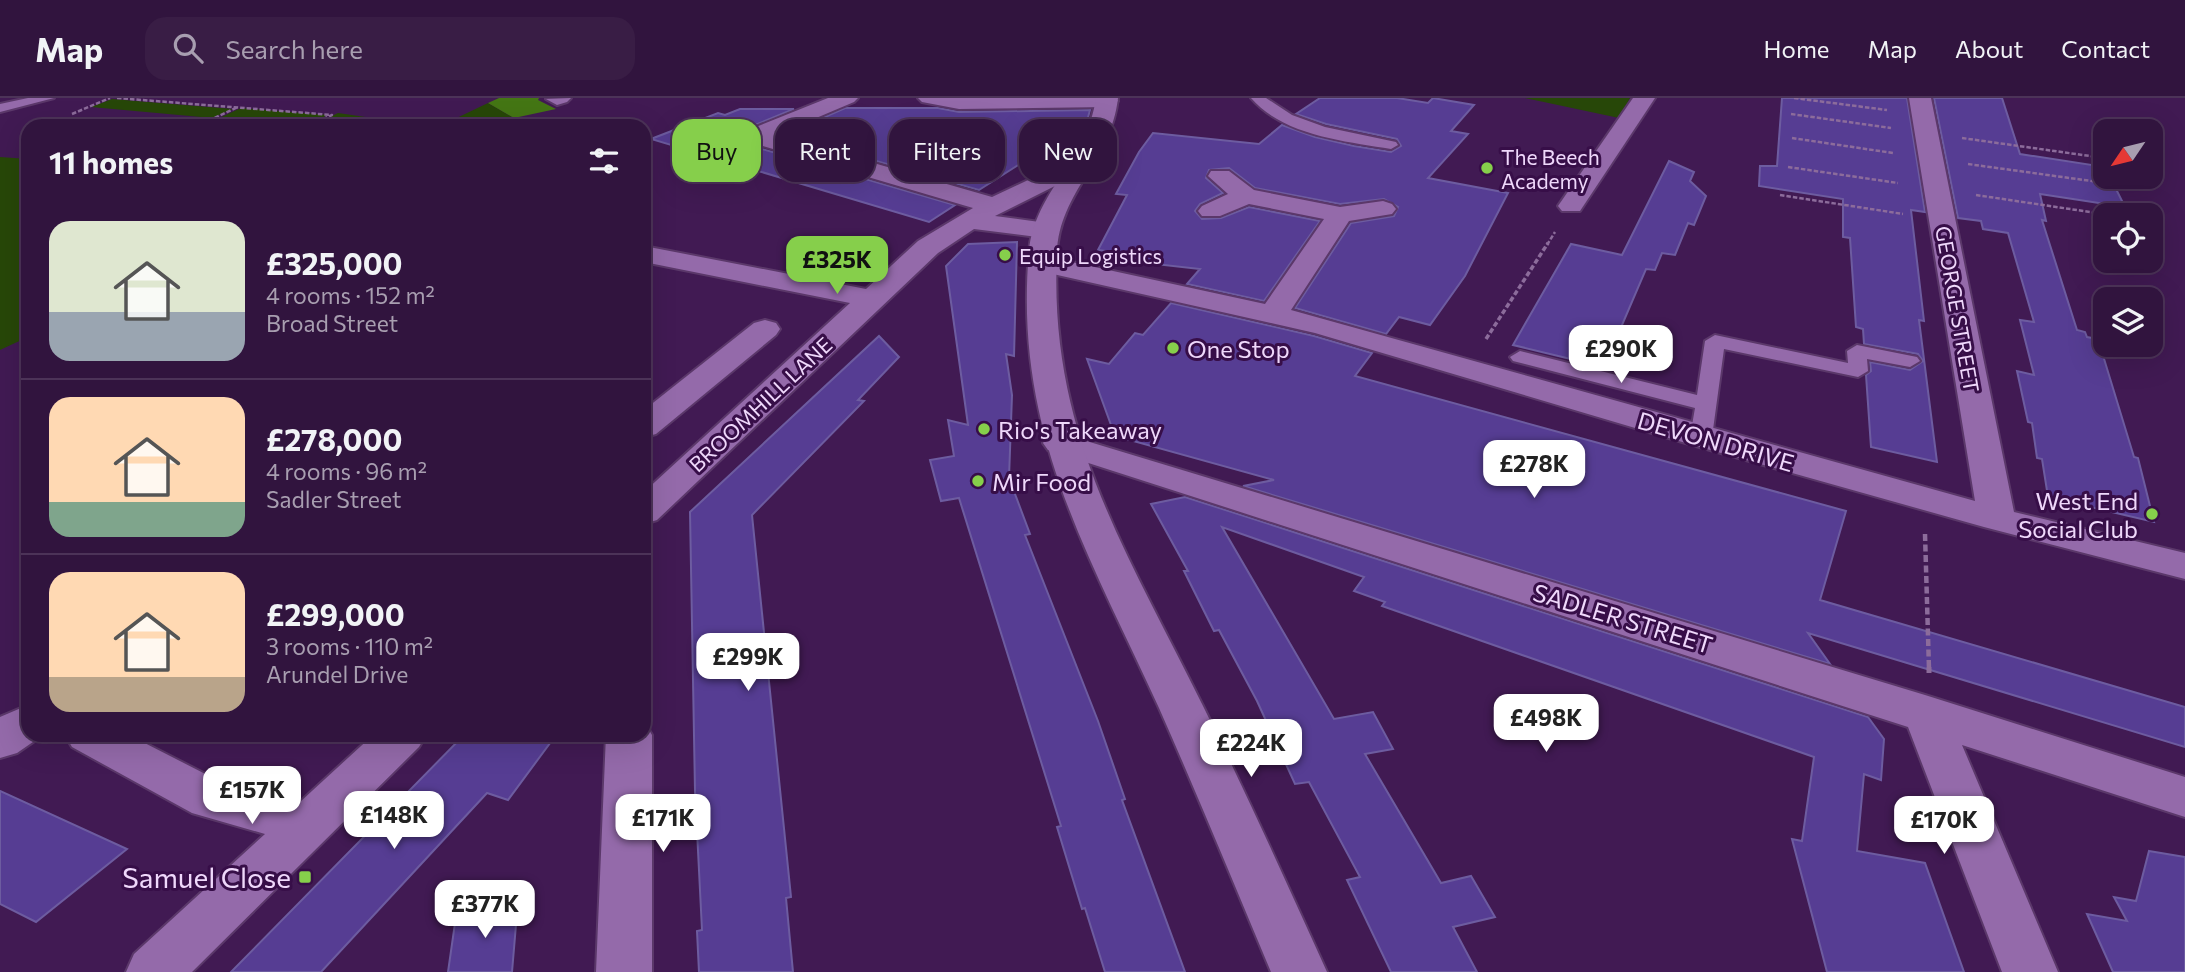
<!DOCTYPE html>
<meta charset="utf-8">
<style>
body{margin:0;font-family:Commissioner,sans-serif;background:#391d45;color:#f1f3f6;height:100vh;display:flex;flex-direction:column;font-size:26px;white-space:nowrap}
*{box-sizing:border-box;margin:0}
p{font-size:23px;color:#a89eb0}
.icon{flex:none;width:38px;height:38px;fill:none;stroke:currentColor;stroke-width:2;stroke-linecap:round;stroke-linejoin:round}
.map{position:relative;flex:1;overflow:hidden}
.drawer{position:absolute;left:21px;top:21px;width:630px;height:623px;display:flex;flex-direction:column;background:#31143e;border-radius:21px;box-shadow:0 7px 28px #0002,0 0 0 2px #4c3358}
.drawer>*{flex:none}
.guide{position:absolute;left:672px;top:21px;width:665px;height:63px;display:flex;gap:14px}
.needle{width:46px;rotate:235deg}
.tools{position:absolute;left:2093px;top:21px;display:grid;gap:14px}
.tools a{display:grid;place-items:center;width:70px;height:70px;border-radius:14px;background:#31143e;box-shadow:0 7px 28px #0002,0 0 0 2px #4c3358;font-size:35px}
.price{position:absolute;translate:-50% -60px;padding:0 16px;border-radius:14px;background:#fff;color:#222;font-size:23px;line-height:46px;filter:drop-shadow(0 2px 4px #0008)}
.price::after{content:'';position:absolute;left:50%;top:42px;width:21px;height:16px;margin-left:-10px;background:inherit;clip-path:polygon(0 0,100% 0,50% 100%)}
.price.active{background:#86cf4b;color:#111}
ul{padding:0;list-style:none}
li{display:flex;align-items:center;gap:21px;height:175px;padding:0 28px}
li+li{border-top:2px solid #4c3358}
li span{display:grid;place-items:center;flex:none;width:196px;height:140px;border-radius:21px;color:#555}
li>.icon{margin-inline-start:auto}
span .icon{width:84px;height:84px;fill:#fffc;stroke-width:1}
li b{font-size:30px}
h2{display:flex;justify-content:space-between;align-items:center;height:84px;padding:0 28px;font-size:30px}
.pill{padding:0 24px;border-radius:21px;background:#31143e;box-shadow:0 7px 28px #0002,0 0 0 2px #4c3358;font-size:24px;line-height:63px}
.pill.active{background:#86cf4b;color:#111}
header{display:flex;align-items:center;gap:42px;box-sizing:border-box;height:98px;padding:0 35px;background:#31143e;border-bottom:2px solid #4c3358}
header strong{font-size:33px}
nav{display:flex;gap:38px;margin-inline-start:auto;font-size:24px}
.search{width:490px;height:63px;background:#391d45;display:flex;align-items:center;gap:18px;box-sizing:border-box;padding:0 24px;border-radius:21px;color:#a89eb0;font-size:26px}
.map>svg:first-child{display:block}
</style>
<header>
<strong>Map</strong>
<div class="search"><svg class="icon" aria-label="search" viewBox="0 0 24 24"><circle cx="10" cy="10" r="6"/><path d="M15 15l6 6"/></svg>Search here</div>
<nav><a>Home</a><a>Map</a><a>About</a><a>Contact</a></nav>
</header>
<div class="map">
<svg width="2185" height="874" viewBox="0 0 2185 874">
<rect width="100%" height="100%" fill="#411a53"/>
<g fill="#274708">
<polygon points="1525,0 1630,0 1619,20"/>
<polygon points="112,1 233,11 212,20 91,9"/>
<polygon points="488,5 514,20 497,28 440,28"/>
<polygon points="241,10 328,17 305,27 217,21"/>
<polygon points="338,15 393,23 383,28 312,28"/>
<polygon points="0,59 28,61 28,239 0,252"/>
</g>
<polygon fill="#447614" points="499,0 539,0 538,2 556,11 514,20 488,5"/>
<g fill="#563d93" stroke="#6d5ca0" stroke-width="2">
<polygon points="1320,0 1397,0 1428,5 1433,0 1474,7 1451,33 1468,36 1428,80 1508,95 1465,178 1430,227 1399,219 1386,236 1295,210 1351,125 1394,118 1398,109 1384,101 1340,106 1255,90 1229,70 1209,72 1206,80 1223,95 1200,106 1195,113 1202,121 1221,120 1249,109 1320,123 1264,203 1187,186 1200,171 1110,161 1114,154 1098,152 1127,97 1116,96 1139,54 1153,35 1259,46 1282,27 1315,39 1354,48 1391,54 1401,48 1397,41 1326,26 1296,16"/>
<polygon points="1782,0 1907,0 1925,114 1911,112 1924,223 1919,222 1937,364 1871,349 1866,277 1871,273 1870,264 1910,272 1923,263 1918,256 1864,246 1863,231 1856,229 1850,140 1843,139 1843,101 1759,88 1760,68 1777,68"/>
<polygon points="1934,0 2002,0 2020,56 2105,69 2105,79 2110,79 2125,109 2040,96 2046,123 2042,122 2077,232 2085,234 2087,239 2098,241 2134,359 2138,360 2154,424 2048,399 2042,361 2037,360 2032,325 2028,324 2017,273 2034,277 2020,222 2034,224 2008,135 1983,131 1981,123 1958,120"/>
<polygon points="845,10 938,10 959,14 1090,12 1087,23 979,92 784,37"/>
<polygon points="740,11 794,11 745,31 741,39 745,46 955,107 929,124 651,41 718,15 725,17"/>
<polygon points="1669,63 1694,74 1690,83 1706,98 1694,127 1688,125 1675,157 1662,155 1655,172 1646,171 1604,269 1513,247 1571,146 1622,157"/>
<polygon points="1017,144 1014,258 1006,256 1012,297 1009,380 1030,436 1025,437 1098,623 1125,701 1122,702 1185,874 1105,874 1085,810 1082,811 1057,729 1061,728 959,400 941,403 930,362 954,358 948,322 968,327 946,168 968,146"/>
<polygon points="1171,205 1314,238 1372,255 1355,278 1846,413 1820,502 2185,609 2185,649 1808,535 1830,566 1243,388 1274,382 1115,338 1087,261 1109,266 1135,235 1143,237"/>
<polygon points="879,238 899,259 858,302 864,303 752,417 791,799 786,800 793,874 699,874 697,833 702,832 695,693 690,414"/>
<polygon points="1185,399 1868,619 1884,641 1881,682 1864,676 1857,753 1925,765 1964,874 1827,874 1792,741 1802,743 1814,659 1382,508 1385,504 1354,493 1364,479 1222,429 1334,621 1373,614 1393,651 1365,656 1441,785 1471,778 1495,819 1453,829 1477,874 1391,874 1347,782 1360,779 1309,684 1295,686 1257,603 1219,532 1214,533 1184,473 1188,473 1151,406"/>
<polygon points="464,637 556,637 508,702 487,695 321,874 231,874"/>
<polygon points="0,693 127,751 36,824 0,806"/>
<polygon points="2149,753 2185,759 2185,874 2113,874 2087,816 2127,823 2114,799 2136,803"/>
<polygon points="518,803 512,874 448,874 456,818"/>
</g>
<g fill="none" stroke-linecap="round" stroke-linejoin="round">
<g stroke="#5b386a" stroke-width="4">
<g id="service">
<polygon points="28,0 54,0 0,14 0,6"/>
<path d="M1251 0H1266L1292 17 1325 29 1396 44 1398 47 1391 51C1345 43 1284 38 1251 0Z"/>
<polygon points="1715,237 1848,265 1847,253 1857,247 1917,259 1920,263 1910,269 1867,261 1868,273 1858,279 1724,251 1712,339 1701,346 1690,339 1695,310 1513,263 1510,259 1520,253 1697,297 1705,243"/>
</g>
</g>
<g stroke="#5b386a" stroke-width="4">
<g id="minor">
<polygon points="571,0 567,4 557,7 546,1"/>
<polygon points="828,0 858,0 854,4 776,37 992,99 1079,58 1095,58 1099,63 1095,68 995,118 1054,126 1058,132 1054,138 1045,140 974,131 938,155 657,422 644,426 644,394 850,205 644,164 644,148 866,191 918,143 973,110 746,43 743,38 746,33"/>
<polygon points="918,0 1116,0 1118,3 1107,9 959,11 922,4"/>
<polygon points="1633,0 1655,0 1580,113 1562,113 1558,108"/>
<polygon points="1909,0 1931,0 2014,414 2185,455 2185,481 1984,429 1689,346 1315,235 1044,174 1034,172 1030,166 1034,160 1044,158 1265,206 1324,121 1249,106 1220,118 1202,118 1198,113 1202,108 1228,96 1208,78 1211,73 1229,73 1254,92 1340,109 1383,103 1392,106 1396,111 1392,116 1349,123 1291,212 1975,403"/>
<polygon points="765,222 776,225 780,231 776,237 656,336 644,339 644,312 754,225"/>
<polygon points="1060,335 1925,597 2185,679 2185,719 1962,647 2058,874 2002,874 1908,629 1048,352 1043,345 1048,338"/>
<polygon points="28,607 28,637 43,637 17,655 0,660 0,619"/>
<polygon points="644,624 652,637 652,874 596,874 606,637 644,637"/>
<polygon points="65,637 129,637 221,684 300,704 373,637 426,637 419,649 192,874 126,874 134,856 265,736 192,715 72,649"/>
</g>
</g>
<g stroke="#5b386a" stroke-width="4">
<path id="tertiary" d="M1096 0H1118C1111 63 1059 94 1057 155 1048 334 1126 452 1202 606 1246 694 1286 784 1327 874H1271C1234 786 1198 698 1159 610 1088 454 1013 333 1029 153 1035 93 1087 62 1096 0Z"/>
</g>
<g stroke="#8c6c9b" stroke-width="2.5" stroke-dasharray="4.5 2" stroke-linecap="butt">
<polyline points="117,0 332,17 308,28"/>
<polyline points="1794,0 1887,12"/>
<polyline points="72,16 110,0"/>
<polyline points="1791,16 1891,30"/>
<polyline points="197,28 238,9"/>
<polyline points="1792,40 1893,55"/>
<polyline points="1962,40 2104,60"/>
<polyline points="1968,66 2113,86"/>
<polyline points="1788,69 1898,85"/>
<polyline points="1780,97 1903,116"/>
<polyline points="1976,97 2110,117"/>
<polyline points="1547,147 1555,134"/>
</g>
<polyline stroke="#8c6c9b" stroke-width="3.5" stroke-dasharray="5 2.5" stroke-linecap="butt" points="1486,241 1548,145"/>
<polyline stroke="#8c6c9b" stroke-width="4.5" stroke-dasharray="7 3.5" stroke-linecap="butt" points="1925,436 1929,571"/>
<polyline stroke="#8c6c9b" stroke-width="5" stroke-dasharray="9 4.5" stroke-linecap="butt" points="1929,569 1929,575"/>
<use href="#service" fill="#946aaa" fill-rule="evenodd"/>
<use href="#minor" fill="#946aaa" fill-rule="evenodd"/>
<use href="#tertiary" fill="#946aaa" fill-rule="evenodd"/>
</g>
<g fill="#86cf4b" stroke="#370e48" stroke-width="2.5">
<circle cx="1487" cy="70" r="7"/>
<circle cx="1005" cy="157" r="7"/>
<circle cx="1173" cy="250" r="7"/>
<circle cx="984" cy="331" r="7"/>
<circle cx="978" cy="383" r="7"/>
<circle cx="2152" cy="416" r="7"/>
<rect x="298" y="772" width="14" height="14" rx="3.5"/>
</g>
<g text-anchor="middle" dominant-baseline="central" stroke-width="6" stroke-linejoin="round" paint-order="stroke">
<g font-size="21" fill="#efd8fb" stroke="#370e48" text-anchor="start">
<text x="1501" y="58">The Beech<tspan x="1501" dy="24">Academy</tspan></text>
<text x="1019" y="157">Equip Logistics</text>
</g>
<g font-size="21" fill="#efd8fb" stroke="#370e48">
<text transform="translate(1958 211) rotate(80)">GEORGE STREET</text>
<text transform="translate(760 306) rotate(-43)">BROOMHILL LANE</text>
</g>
<g font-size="24" fill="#efd8fb" stroke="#370e48" text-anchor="start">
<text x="1187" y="250">One Stop</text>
<text x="998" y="331">Rio's Takeaway</text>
<text x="992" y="383">Mir Food</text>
<text x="2138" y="402" text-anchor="end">West End<tspan x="2138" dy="28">Social Club</tspan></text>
</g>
<g font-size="24" fill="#efd8fb" stroke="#370e48">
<text transform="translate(1716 343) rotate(16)">DEVON DRIVE</text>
<text transform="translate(1623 520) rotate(17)">SADLER STREET</text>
</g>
<g font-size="28" fill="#efd8fb" stroke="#370e48" text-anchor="end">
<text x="291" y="779">Samuel Close</text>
</g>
</g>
</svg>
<div class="tools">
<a><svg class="needle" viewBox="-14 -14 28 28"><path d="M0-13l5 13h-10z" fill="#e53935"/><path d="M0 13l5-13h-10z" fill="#a89eb0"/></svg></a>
<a><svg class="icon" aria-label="locate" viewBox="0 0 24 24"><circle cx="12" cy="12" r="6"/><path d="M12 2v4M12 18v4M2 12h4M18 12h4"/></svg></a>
<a><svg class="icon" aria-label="layers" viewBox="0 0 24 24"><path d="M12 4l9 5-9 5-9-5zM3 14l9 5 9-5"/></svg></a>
</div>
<b class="price active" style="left:837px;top:198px">£325K</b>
<b class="price" style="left:1621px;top:287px">£290K</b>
<b class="price" style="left:1534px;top:402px">£278K</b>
<b class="price" style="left:748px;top:595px">£299K</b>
<b class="price" style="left:1546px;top:656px">£498K</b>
<b class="price" style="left:1251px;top:681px">£224K</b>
<b class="price" style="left:252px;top:728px">£157K</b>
<b class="price" style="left:394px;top:753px">£148K</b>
<b class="price" style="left:663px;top:756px">£171K</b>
<b class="price" style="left:1944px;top:758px">£170K</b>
<b class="price" style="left:485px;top:842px">£377K</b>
<div class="guide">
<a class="pill active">Buy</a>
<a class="pill">Rent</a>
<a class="pill">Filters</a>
<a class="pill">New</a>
</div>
<section class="drawer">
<h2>11 homes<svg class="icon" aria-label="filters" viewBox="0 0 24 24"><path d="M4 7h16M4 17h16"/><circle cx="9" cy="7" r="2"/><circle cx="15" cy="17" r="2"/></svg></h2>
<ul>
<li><span style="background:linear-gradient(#dfe7d0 65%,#9aa5b1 0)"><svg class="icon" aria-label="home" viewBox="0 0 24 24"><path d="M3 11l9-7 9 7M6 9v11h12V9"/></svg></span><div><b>£325,000</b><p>4 rooms · 152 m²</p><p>Broad Street</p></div></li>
<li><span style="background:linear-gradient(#ffd9b3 75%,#7fa58c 0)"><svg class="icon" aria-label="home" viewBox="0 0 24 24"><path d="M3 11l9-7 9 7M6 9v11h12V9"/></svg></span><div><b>£278,000</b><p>4 rooms · 96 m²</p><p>Sadler Street</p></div></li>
<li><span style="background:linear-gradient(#ffd9b3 75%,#b9a48a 0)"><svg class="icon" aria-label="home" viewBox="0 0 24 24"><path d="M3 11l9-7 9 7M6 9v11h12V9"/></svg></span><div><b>£299,000</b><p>3 rooms · 110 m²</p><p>Arundel Drive</p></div></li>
</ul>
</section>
</div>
